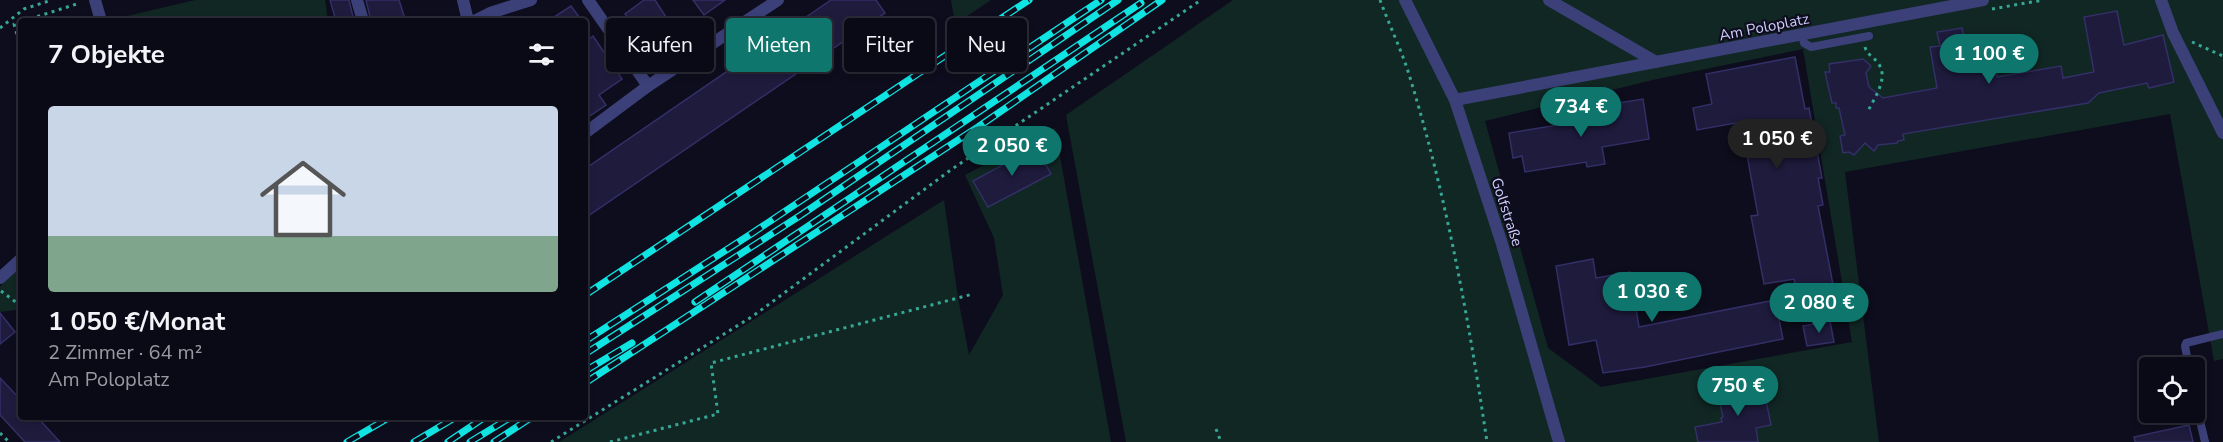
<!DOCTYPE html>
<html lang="de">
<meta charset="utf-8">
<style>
body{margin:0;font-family:"Nunito Sans",sans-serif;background:#181823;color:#f1f3f6;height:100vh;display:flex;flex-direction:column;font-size:22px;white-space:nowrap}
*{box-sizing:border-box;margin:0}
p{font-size:20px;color:#999aa1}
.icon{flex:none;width:33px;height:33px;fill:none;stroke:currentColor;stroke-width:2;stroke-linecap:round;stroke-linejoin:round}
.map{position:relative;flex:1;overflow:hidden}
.drawer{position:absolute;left:18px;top:18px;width:570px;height:402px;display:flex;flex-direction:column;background:#0a0a16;border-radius:6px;box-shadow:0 3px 9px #0003,0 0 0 2px #2a2b35}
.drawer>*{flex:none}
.hud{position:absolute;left:606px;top:18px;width:570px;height:54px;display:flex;gap:12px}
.fabs{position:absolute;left:2139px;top:357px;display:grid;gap:12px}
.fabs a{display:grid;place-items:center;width:66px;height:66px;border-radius:6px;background:#0a0a16;box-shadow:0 3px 9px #0003,0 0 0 2px #2a2b35;font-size:30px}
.price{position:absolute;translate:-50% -51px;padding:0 14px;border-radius:21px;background:#0f766e;color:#fff;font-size:20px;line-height:39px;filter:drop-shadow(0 2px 3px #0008)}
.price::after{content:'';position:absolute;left:50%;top:36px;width:18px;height:14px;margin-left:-9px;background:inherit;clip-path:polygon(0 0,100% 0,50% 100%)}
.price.current{background:#222;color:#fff}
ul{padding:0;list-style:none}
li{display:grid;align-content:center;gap:12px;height:318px;padding:0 30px}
li span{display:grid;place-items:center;height:186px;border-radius:6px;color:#555}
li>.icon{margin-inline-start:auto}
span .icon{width:108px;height:108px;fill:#fffc;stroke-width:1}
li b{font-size:26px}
h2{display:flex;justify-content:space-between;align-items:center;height:72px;padding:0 30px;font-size:26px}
.tag{padding:0 21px;border-radius:6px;background:#0a0a16;box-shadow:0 3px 9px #0003,0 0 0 2px #2a2b35;font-size:21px;line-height:54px}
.tag.current{background:#0f766e;color:#fff}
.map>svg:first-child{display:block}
</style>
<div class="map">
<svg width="2223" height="442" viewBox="0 0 2223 442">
<rect width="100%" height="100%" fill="#0e0d1d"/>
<g fill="#112724" fill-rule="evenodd">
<polygon points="195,0 325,0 328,21 106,21"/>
<polygon points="951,0 991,0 955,24"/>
<path d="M1233 0H2223V359L2214 361 2170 114 1845 172 1879 442H1126L1066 115ZM1803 49 1852 342 1601 387 1548 348 1485 121 1657 79Z"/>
<polygon points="1055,128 1111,442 559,442 944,200 958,298 969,355 1003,295 994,238 965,175"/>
<polygon points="21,263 21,309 0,312 0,287"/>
</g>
<g fill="#1e1b3d" stroke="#332f67" stroke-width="1.5">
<polygon points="330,0 349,0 354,21 336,21"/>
<polygon points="366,0 399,0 405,19 396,21 371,21"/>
<polygon points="644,0 655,0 679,37 656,52 653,49 650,51 625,14"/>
<polygon points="693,0 725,0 704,15"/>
<polygon points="831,0 876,0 885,13 585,218 585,169"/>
<polygon points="571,6 582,21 548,21"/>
<polygon points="2117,11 2124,45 2163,35 2174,82 2149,88 2147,83 2099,93 2088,103 1903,134 1904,140 1898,141 1897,143 1878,145 1874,151 1865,143 1854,155 1849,152 1843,153 1840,136 1845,135 1839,108 1836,108 1836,103 1832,103 1825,72 1830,72 1829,64 1863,59 1871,66 1866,73 1869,87 1883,98 1937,88 1930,47 1940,46 1937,32 1962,28 1965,41 1990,37 1997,77 2061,66 2063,78 2094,72 2084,17"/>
<polygon points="593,36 622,79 599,95 606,105 585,119 585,42"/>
<polygon points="1795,57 1805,109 1809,108 1822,178 1818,178 1823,205 1818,206 1835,295 1799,302 1794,279 1764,284 1751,216 1758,215 1741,122 1697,130 1693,108 1712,104 1706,74"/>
<polygon points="1643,99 1649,139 1602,147 1605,164 1587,167 1586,162 1525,172 1522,156 1513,158 1509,133 1595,119 1593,107"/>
<polygon points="1036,147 1051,174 988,207 973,181"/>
<polygon points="1593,259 1596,278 1630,272 1639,327 1775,300 1783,339 1645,367 1603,373 1596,340 1569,345 1556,266"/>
<polygon points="0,313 15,332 0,344"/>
<polygon points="1830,321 1834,342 1807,346 1803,326"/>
<polygon points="0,378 21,400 21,417 37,417 60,442 25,442 0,415"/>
<polygon points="1749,383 1751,389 1763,386 1771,425 1756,428 1758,442 1698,442 1695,427 1722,422 1721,418 1723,417 1718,394 1731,392 1730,387"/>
<polygon points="2189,425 2193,442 2135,442 2134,437"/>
</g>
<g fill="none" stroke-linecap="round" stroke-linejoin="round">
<g stroke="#36a794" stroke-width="3" stroke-dasharray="3 4.5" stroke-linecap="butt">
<path d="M1380 0C1390 27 1403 53 1411 81 1447 199 1469 321 1487 442"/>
<polyline points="1992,9 2043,0"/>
<polyline points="21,21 14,24 21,49"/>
<polyline points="23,21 80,3"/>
<polyline points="0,28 24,9 52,0"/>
<polyline points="2192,42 2223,56"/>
<path d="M1865 47C1867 55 1873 56 1877 62 1890 76 1875 97 1868 111"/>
<polyline points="1,291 21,306"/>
<polyline points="1216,429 1221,442"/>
<polyline points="0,433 9,442"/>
<polyline points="551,442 753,316 952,169 1201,0"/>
<polyline points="610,442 718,414 711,363 973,294"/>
</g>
<g stroke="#3c4079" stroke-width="8">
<polyline points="1802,35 1804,43 1811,47 1869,36"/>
<polyline points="2189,368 2185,346 2186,343 2223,334"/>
<polyline points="2194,395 2205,442"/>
</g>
<g stroke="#3c4079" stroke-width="12">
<polyline points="95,0 101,21"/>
<polyline points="357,0 363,21"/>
<polyline points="463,0 468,21"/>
<polyline points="588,0 648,86"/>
<polyline points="1405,0 1455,100 1502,244 1559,442"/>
<polyline points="1549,0 1656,62"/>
<polyline points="2161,0 2173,33 2223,133"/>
<polyline points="474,21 490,13 531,0"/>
<polyline points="1455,100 1983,0"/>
<polyline points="585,133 648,86 778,0"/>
<polyline points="0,278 21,259"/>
</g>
<g stroke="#10e4e2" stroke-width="7">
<g id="rail">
<polyline points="585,295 1029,0"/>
<polyline points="695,302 1141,3"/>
<polyline points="585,341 751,234 1101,0"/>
<polyline points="585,354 801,215 1118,0"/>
<polyline points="585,371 632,343"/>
<polyline points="585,383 978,127 1162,0"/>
<polyline points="347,442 390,417"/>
<polyline points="414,442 456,417"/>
<polyline points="448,442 485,417"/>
<polyline points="470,442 511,417"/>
<polyline points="494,442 532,417"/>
</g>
</g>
<use href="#rail" stroke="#0e0d1d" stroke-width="4.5" stroke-dasharray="14" stroke-linecap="butt"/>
</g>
<g text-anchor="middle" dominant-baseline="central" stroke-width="4.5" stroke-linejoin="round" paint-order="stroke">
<g font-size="15" fill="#cecdfb" stroke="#0e0d1d">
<text transform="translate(1764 27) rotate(-11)">Am Poloplatz</text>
<text transform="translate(1507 212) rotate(72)">Golfstraße</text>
</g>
</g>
</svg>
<div class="fabs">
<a><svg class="icon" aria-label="locate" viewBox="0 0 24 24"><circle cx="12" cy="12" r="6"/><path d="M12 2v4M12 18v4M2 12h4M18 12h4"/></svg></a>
</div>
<b class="price" style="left:1989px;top:85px">1 100 €</b>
<b class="price" style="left:1581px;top:138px">734 €</b>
<b class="price current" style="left:1777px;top:170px">1 050 €</b>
<b class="price" style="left:1012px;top:177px">2 050 €</b>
<b class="price" style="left:1652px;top:323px">1 030 €</b>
<b class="price" style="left:1819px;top:334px">2 080 €</b>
<b class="price" style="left:1738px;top:417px">750 €</b>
<div class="hud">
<a class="tag">Kaufen</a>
<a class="tag current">Mieten</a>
<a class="tag">Filter</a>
<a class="tag">Neu</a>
</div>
<section class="drawer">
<h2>7 Objekte<svg class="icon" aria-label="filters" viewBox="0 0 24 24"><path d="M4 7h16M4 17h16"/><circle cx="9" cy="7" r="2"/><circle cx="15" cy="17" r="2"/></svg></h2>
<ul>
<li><span style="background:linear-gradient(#c9d6e8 70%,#7fa58c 0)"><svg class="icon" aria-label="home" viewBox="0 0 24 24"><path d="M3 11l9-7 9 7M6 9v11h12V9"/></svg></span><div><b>1 050 €/Monat</b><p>2 Zimmer · 64 m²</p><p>Am Poloplatz</p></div></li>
</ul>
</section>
</div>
